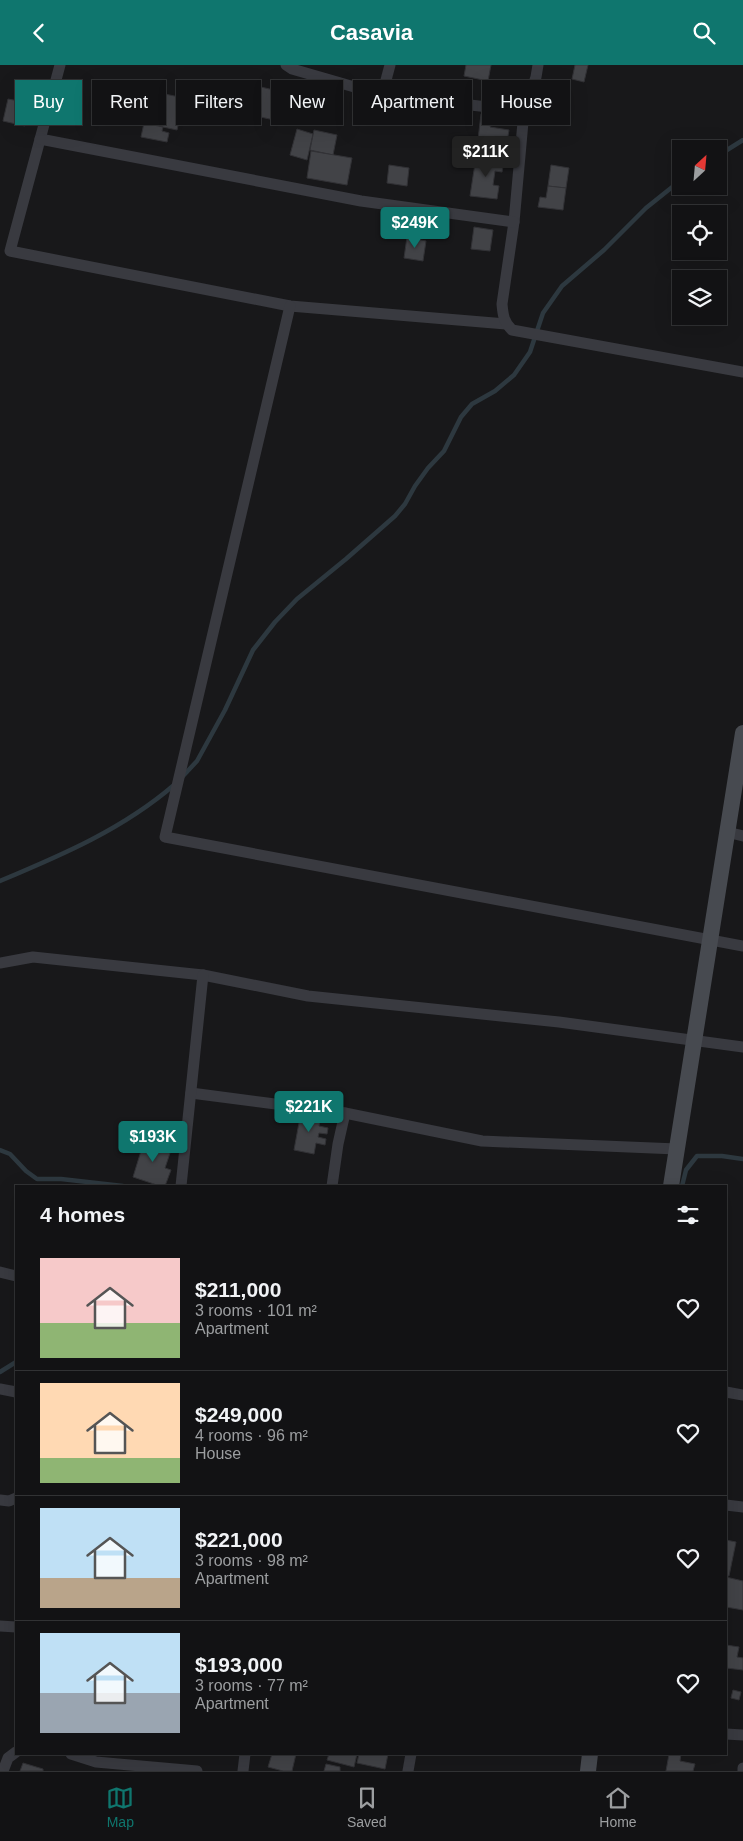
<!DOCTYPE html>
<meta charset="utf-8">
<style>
body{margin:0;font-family:Helvetica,sans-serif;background:#1b1b1d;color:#f1f3f6;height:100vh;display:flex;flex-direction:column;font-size:19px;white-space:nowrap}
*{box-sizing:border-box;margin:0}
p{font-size:16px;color:#9c9ea0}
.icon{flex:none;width:28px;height:28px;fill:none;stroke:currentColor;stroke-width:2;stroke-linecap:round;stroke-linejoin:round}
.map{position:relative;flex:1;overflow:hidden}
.sheet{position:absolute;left:15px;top:1120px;width:712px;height:570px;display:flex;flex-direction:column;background:#121214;border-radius:0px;box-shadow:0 5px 20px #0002,0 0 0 1px #313234}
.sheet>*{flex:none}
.guide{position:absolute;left:15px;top:15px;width:714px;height:45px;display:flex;gap:10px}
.needle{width:32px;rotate:26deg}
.tools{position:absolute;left:672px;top:75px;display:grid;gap:10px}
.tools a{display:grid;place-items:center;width:55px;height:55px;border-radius:0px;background:#121214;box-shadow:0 5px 20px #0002,0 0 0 1px #313234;font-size:25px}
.price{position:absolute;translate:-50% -42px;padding:0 11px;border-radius:5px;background:#0f766e;color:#fff;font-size:16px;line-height:32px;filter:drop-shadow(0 1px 2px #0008)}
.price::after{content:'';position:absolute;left:50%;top:30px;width:15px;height:11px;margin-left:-8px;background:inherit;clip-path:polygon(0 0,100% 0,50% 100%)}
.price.on{background:#222;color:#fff}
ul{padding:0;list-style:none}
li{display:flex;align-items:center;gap:15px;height:125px;padding:0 25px}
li+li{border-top:1px solid #313234}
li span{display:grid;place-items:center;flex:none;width:140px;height:100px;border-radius:0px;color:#555}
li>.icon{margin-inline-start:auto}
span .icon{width:60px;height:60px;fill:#fffc;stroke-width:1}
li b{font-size:21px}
h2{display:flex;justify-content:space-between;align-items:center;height:60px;padding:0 25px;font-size:21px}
.pill{padding:0 18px;border-radius:0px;background:#121214;box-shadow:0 5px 20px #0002,0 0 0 1px #313234;font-size:18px;line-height:45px}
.pill.on{background:#0f766e;color:#fff}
header{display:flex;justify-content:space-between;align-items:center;height:65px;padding:0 25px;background:#0f766e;color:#fff;font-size:22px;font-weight:700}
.dock{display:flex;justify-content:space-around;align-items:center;height:70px;border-top:1px solid #313234;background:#121214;font-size:14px;color:#9c9ea0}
.dock a{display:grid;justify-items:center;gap:2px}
.dock .on{color:#0f766e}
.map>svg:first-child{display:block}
</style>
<header><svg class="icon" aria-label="back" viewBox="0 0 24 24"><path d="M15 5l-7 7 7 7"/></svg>Casavia<svg class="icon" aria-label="search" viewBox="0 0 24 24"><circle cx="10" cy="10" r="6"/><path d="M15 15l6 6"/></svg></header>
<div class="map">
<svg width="743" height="1706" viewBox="0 0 743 1706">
<rect width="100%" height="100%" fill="#18181a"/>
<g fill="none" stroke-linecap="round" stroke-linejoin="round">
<g stroke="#2d383f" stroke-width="4.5">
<polyline points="719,90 743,75"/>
<polyline points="183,711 197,696 225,645 253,585 275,557 297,534 346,494 395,451 405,439 415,421 428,403 444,386 461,352 472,339 495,326 514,310 530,287 543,248 562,221 604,185 646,143 681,115"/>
<path d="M0 816C62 790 123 764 174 720"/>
<polyline points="0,1085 10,1089 26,1106 37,1114 61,1114 123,1121"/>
<polyline points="682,1121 686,1105 697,1091 722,1091 743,1094"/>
<polyline points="0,1307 16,1297"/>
</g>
</g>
<g fill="#424347" stroke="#323236">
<polygon points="466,0 491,0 488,16 464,11"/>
<polygon points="575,0 588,0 584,17 572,14"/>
<polygon points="243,18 274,25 271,36 283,39 279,56 237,47"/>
<polygon points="226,23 237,26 232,44 221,41"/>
<polygon points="150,26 189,34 184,57 179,56 177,65 144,58"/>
<polygon points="8,34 24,37 22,44 29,45 25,61 3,56"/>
<polygon points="481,49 492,51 490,62 509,65 504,96 476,92"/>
<polygon points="144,58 163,62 162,66 169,68 167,77 141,72"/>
<polygon points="297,64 313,69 307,95 290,90"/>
<polygon points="314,65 337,70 333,90 310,85"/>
<polygon points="311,86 352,93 347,120 307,113"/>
<polygon points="476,92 504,96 502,107 495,106 493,120 499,121 497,134 470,131"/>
<polygon points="389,100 409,103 407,121 387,118"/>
<polygon points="551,100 569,103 566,123 548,121"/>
<polygon points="548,121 566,123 563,145 538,142 540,132 546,133"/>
<polygon points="474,162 493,165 490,186 471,184"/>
<polygon points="407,172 426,176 423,196 404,193"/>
<polygon points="301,1047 321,1051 319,1061 328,1063 327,1069 319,1068 318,1072 326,1074 325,1080 316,1078 314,1089 294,1085"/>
<polygon points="145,1073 172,1082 165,1103 171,1105 165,1121 160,1121 133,1112"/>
<polygon points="726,1475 736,1477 729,1511 726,1511"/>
<polygon points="726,1512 743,1516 743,1545 726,1542"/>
<polygon points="726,1580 739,1582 737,1592 743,1593 743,1605 726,1603"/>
<polygon points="733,1625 741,1627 739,1635 731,1633"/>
<polygon points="272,1689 296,1689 292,1706 283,1706 268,1702"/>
<polygon points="329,1689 357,1689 354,1702 327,1695"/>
<polygon points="359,1689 388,1689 385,1704 357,1698"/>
<polygon points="669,1689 681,1689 680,1696 695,1699 693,1706 666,1706"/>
<polygon points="23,1698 43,1704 43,1706 20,1706"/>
<polygon points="326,1699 340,1702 340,1706 324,1706"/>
</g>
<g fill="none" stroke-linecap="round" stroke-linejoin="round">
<g stroke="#393a40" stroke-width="11">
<polyline points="60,0 10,186 290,241 506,259"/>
<path d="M286 0 292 4 382 30 524 46 514 157 502 239C503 251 504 257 512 265L743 307"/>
<polyline points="382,30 390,0"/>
<polyline points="524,46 536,12 538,0"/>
<polyline points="40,74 361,136 514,157"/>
<polyline points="290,241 165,772 743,881"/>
<polyline points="727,767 743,771"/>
<polyline points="0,898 33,892 203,910 308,931 559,957 743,982"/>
<polyline points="191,1028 345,1048 482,1076 677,1084"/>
<polyline points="181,1121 203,910"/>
<polyline points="332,1121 338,1079 345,1048"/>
<polyline points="0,1207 16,1211"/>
<polyline points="0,1324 16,1327"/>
<polyline points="726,1327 743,1330"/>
<polyline points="0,1435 9,1436 16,1433"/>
<polyline points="726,1440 743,1442"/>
<polyline points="0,1561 16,1562"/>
<polyline points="726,1669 743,1670"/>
<polyline points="71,1689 96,1697 197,1706"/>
<polyline points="3,1706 8,1693 16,1687"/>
<polyline points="243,1706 245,1689"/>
<polyline points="408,1706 411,1689"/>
<polyline points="743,1706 743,1703"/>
</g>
<g stroke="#474a50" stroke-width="16">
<path d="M671 1121C695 970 719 819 743 668"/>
<polyline points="588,1706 590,1689"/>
</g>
</g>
</svg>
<div class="tools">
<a><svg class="needle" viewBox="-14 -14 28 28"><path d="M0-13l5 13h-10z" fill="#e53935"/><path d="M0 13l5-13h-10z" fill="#9c9ea0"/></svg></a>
<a><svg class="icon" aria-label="locate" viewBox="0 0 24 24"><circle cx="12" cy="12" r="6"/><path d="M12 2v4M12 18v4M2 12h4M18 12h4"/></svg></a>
<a><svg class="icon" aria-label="layers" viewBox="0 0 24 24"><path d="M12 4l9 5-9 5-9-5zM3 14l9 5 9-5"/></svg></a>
</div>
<b class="price on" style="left:486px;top:113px">$211K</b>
<b class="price" style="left:415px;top:184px">$249K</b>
<b class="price" style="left:309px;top:1068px">$221K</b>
<b class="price" style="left:153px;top:1098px">$193K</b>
<div class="guide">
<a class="pill on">Buy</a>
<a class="pill">Rent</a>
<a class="pill">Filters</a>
<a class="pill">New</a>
<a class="pill">Apartment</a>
<a class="pill">House</a>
</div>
<section class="sheet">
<h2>4 homes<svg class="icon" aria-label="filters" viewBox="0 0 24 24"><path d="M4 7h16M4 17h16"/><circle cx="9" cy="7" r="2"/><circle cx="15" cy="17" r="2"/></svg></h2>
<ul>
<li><span style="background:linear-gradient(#f6c9c9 65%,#8fb573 0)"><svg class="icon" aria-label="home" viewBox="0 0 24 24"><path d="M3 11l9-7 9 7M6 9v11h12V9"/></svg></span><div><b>$211,000</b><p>3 rooms · 101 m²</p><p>Apartment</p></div><svg class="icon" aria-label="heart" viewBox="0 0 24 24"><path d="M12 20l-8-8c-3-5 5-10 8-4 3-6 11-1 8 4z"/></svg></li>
<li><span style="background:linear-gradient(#ffd9b3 75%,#8fb573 0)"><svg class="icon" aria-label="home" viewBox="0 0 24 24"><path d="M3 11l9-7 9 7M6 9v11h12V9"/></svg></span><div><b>$249,000</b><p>4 rooms · 96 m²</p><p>House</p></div><svg class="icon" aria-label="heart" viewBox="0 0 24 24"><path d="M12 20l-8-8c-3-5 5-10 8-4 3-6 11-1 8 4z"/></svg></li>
<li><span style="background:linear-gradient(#bfe0f5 70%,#b9a48a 0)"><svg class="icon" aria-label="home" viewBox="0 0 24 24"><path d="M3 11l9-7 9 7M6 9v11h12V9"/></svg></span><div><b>$221,000</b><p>3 rooms · 98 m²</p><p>Apartment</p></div><svg class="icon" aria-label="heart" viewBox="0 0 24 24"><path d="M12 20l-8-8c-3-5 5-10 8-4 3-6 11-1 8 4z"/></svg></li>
<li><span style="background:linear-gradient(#bfe0f5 60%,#9aa5b1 0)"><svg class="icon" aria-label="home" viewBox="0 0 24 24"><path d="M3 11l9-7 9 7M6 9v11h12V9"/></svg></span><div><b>$193,000</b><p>3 rooms · 77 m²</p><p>Apartment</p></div><svg class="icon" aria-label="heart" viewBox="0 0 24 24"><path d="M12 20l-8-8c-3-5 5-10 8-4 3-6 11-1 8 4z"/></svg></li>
</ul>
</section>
</div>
<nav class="dock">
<a class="on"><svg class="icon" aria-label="map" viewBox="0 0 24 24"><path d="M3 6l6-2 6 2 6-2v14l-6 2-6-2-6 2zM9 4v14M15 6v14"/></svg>Map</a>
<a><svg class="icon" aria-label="saved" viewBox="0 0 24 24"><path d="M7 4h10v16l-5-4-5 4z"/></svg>Saved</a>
<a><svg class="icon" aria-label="home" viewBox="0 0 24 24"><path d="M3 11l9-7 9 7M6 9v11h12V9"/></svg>Home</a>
</nav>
